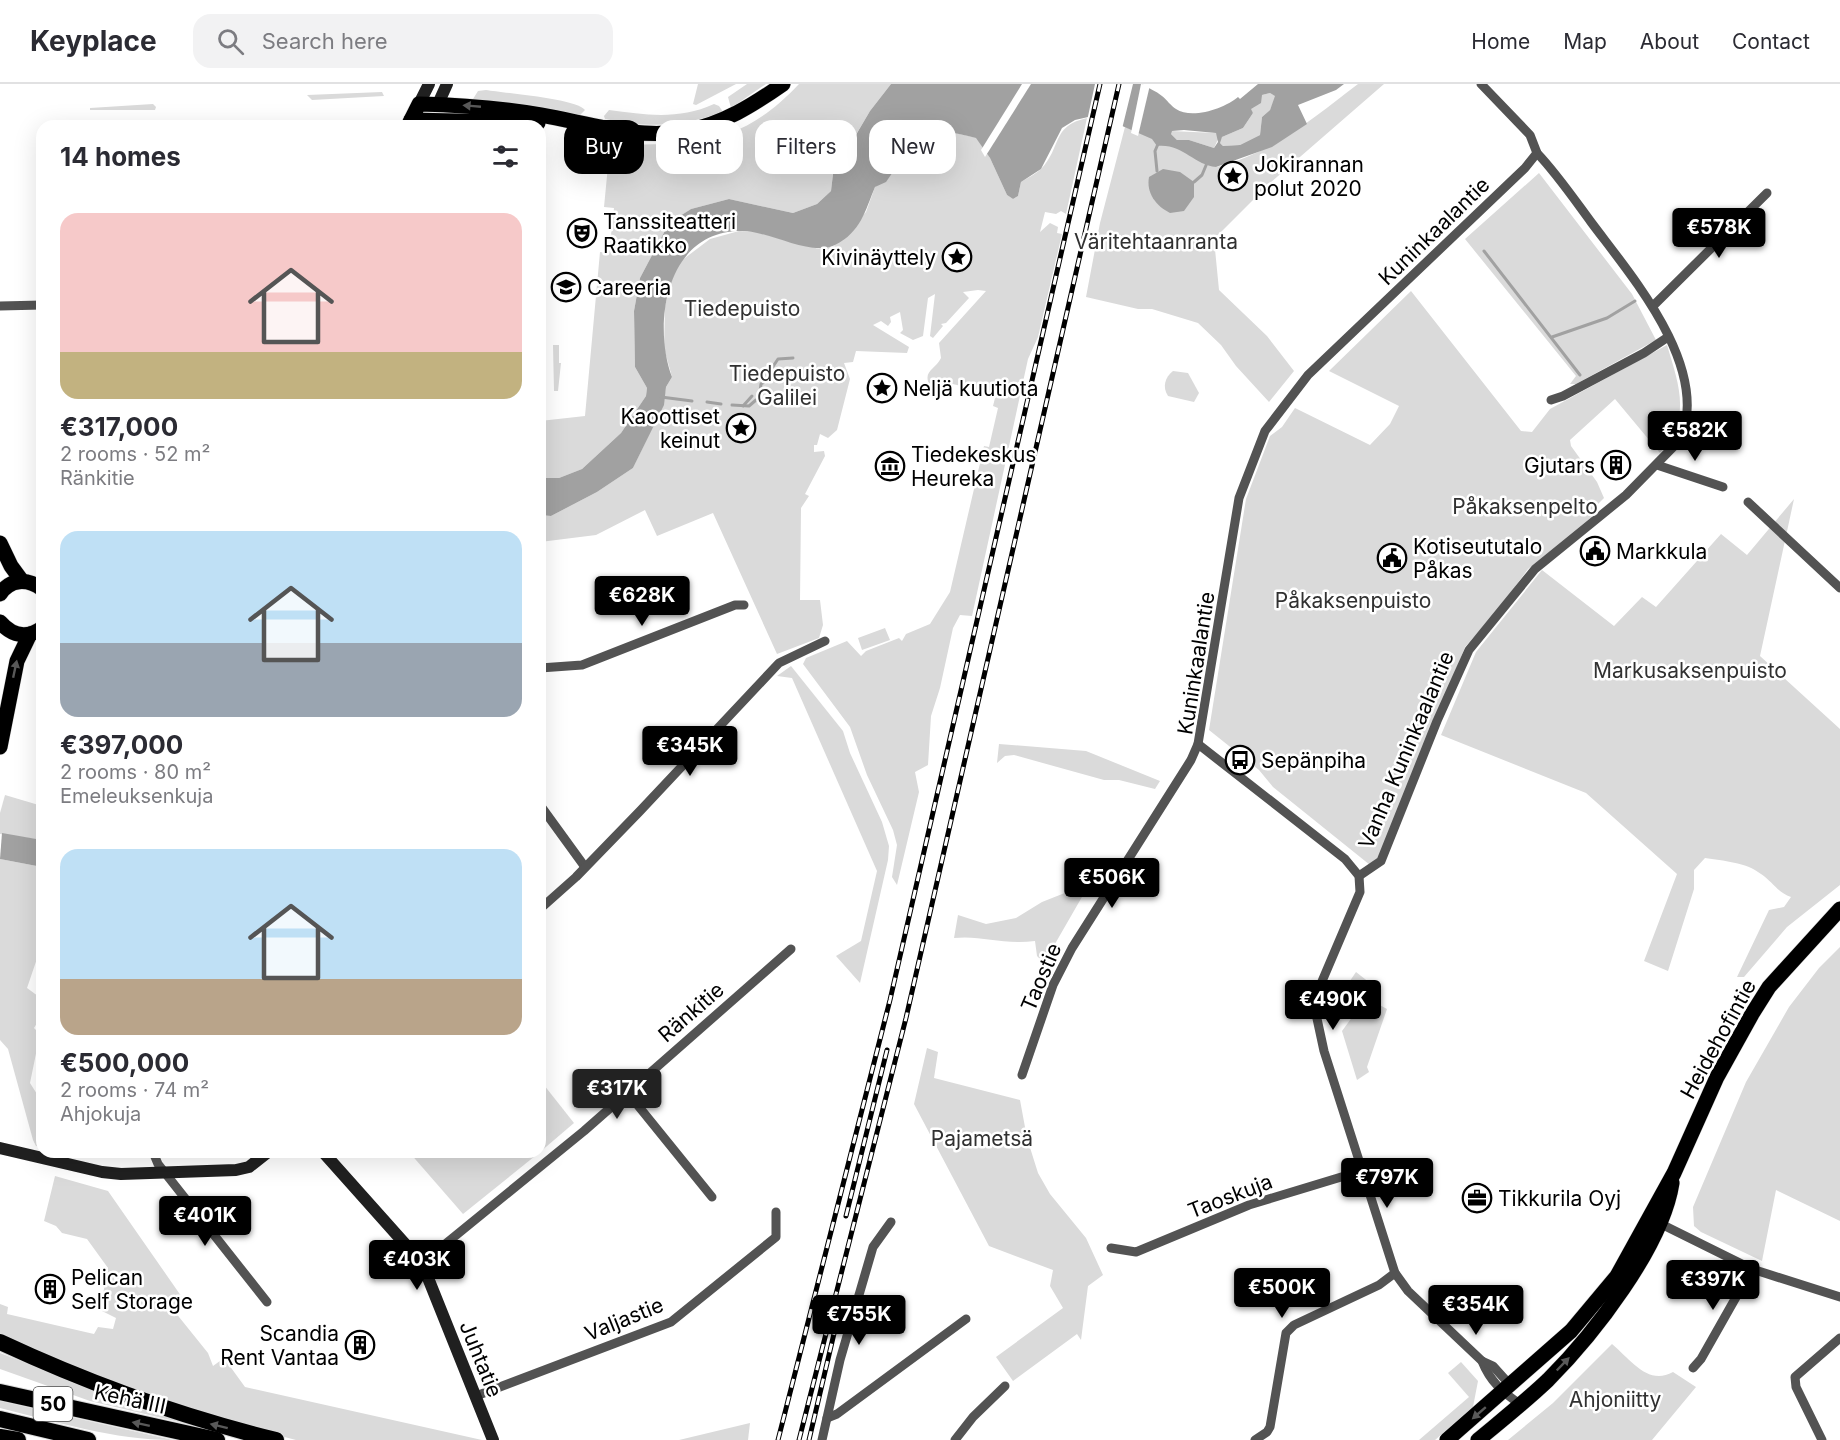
<!DOCTYPE html>
<meta charset="utf-8">
<style>
body{margin:0;font-family:Inter,sans-serif;background:#f2f2f3;color:#2b2b33;height:100vh;display:flex;flex-direction:column;font-size:22px;white-space:nowrap}
*{box-sizing:border-box;margin:0}
p{font-size:20px;color:#7c7c81}
.icon{flex:none;width:33px;height:33px;fill:none;stroke:currentColor;stroke-width:2;stroke-linecap:round;stroke-linejoin:round}
.map{position:relative;flex:1;overflow:hidden}
.panel{position:absolute;left:36px;top:36px;width:510px;height:1038px;display:flex;flex-direction:column;background:#fff;border-radius:18px;box-shadow:0 6px 24px #0002}
.panel>*{flex:none}
.top-card{position:absolute;left:564px;top:36px;width:570px;height:54px;display:flex;gap:12px}
.price{position:absolute;translate:-50% -51px;padding:0 14px;border-radius:6px;background:#000;color:#fff;font-size:20px;line-height:39px;filter:drop-shadow(0 2px 3px #0008)}
.price::after{content:'';position:absolute;left:50%;top:36px;width:18px;height:14px;margin-left:-9px;background:inherit;clip-path:polygon(0 0,100% 0,50% 100%)}
.price.selected{background:#222;color:#fff}
ul{padding:0;list-style:none}
li{display:grid;align-content:center;gap:12px;height:318px;padding:0 24px}
li span{display:grid;place-items:center;height:186px;border-radius:18px;color:#555}
li>.icon{margin-inline-start:auto}
span .icon{width:108px;height:108px;fill:#fffc;stroke-width:1}
li b{font-size:26px}
h2{display:flex;justify-content:space-between;align-items:center;height:72px;padding:0 24px;font-size:26px}
.chip{padding:0 21px;border-radius:18px;background:#fff;box-shadow:0 6px 24px #0002;font-size:21px;line-height:54px}
.chip.selected{background:#000;color:#fff}
header{display:flex;align-items:center;gap:36px;box-sizing:border-box;height:84px;padding:0 30px;background:#fff;border-bottom:2px solid #e1e1e2}
header strong{font-size:28px}
nav{display:flex;gap:33px;margin-inline-start:auto;font-size:21px}
.search{width:420px;height:54px;background:#f2f2f3;display:flex;align-items:center;gap:15px;box-sizing:border-box;padding:0 21px;border-radius:18px;color:#7c7c81;font-size:22px}
.map>svg:first-child{display:block}
</style>
<header>
<strong>Keyplace</strong>
<div class="search"><svg class="icon" aria-label="search" viewBox="0 0 24 24"><circle cx="10" cy="10" r="6"/><path d="M15 15l6 6"/></svg>Search here</div>
<nav><a>Home</a><a>Map</a><a>About</a><a>Contact</a></nav>
</header>
<div class="map">
<svg width="1840" height="1356" viewBox="0 0 1840 1356">
<rect width="100%" height="100%" fill="#fff"/>
<g fill="#dadada">
<polygon points="698,0 736,0 696,21 693,20"/>
<polygon points="747,0 766,0 731,24 728,13"/>
<path d="M799 0H891L870 27 833 89 831 107 817 120 793 129 729 115 691 125 669 139 640 194 634 227 635 283 647 304 646 312 621 349 582 385 559 394H540V337L585 332 600 168 609 169 614 124 604 123 610 61C692 59 738 65 799 0Z"/>
<path d="M1358 0H1384L1270 99 1214 155 1219 206 1267 252 1294 287 1269 318 1236 282 1221 261 1198 239 1152 225H1138L1086 213 1100 139 1125 43 1182 65 1216 83C1271 70 1315 33 1358 0Z"/>
<path d="M486 6C504 9 577 15 585 26L580 31 473 15 478 7Z"/>
<polygon points="382,8 384,12 312,16 307,11"/>
<polygon points="1270,9 1276,12 1270,26 1262,33 1260,51 1240,61 1223,62 1219,58 1222,53 1243,44 1253,29 1250,25 1262,11"/>
<polygon points="153,20 156,23 155,26 90,26 90,24"/>
<path d="M714 20 719 22 723 28C679 43 650 44 605 35L604 32 609 26C646 31 679 36 714 20Z"/>
<path d="M1087 34 1066 130 1061 127 1056 130 1045 128 1040 148 1050 139 1058 143 1057 149 1062 150 1038 253 1028 275 972 532 960 531 953 544 940 604 931 632 928 681 915 688 919 708 897 801 892 793 897 761 893 746 867 691 850 643 803 580 806 574 847 557 861 572 866 567 899 554 902 557 906 550 930 540 950 508 984 362 989 363 998 324 993 322 996 310 944 298 941 308 930 302C922 287 935 286 941 274L939 259 986 207 978 206 963 208 969 214 946 239 941 240 943 242 933 254 930 252 935 210 928 214 923 252 913 256 900 249 903 246 900 228 890 233 891 238 888 242 881 237 873 241 909 263 907 269 856 267 853 278 844 279 850 295 837 346 828 354 820 350 817 361H814V368L824 367 825 372 805 410 809 412 801 424 800 516H820L823 541 819 554 777 570 713 429 657 452 645 426 596 451 540 458V431L551 432 597 408 633 384 663 321 666 303 672 293 664 264 665 223 671 196 681 177 710 155 739 147 756 148 819 165 834 162 866 128 875 103 897 82 892 65 895 59C921 45 950 46 977 54L990 74 1007 111 1013 115 1018 112 1021 98C1027 94 1036 90 1041 85 1062 63 1051 42 1087 34Z"/>
<polygon points="1171,47 1216,49 1219,53 1214,64 1189,56 1177,56 1171,50"/>
<polygon points="1539,89 1632,210 1656,256 1576,300 1570,300 1576,292 1465,155"/>
<path d="M1411 207 1521 347 1532 348 1550 325 1667 261C1679 301 1692 334 1660 369L1615 315 1570 356 1571 362 1597 398 1604 414 1596 422 1599 427 1528 485 1497 527 1465 563 1379 775 1370 781 1273 703 1259 686 1209 646 1246 415 1270 352 1282 343 1295 324 1370 361 1390 340 1399 322 1329 287Z"/>
<polygon points="553,261 559,261 559,279 561,279 558,307 554,307"/>
<path d="M1173 287 1188 289 1199 309 1194 318 1168 312C1162 303 1165 293 1173 287Z"/>
<path d="M1794 415 1760 572 1840 645V801L1787 843 1744 893H1737L1769 826 1784 823 1791 813C1777 808 1773 798 1761 790 1746 778 1723 777 1705 774L1694 786V805L1668 887 1644 877 1677 790 1586 709 1441 651 1476 568 1542 486 1614 542 1642 513 1656 523 1721 450 1747 471Z"/>
<polygon points="885,544 890,556 862,566 858,554"/>
<polygon points="791,582 843,647 850,669 882,738 889,762 888,776 860,899 836,872 861,857 877,787 792,594 777,592"/>
<polygon points="999,660 1086,667 1160,697 1155,705 1119,696 1104,696 1014,671 1005,672 997,679"/>
<polygon points="5,711 42,722 42,756 0,750 0,729"/>
<polygon points="0,775 42,783 42,860 27,904 42,915 42,931 34,944 40,950 30,999 42,1018 42,1063 36,1062 33,1056 8,965 0,956"/>
<path d="M1090 799 1044 879 1037 872 1035 857C1003 861 981 851 954 854L958 831 986 840 1016 834 1042 818Z"/>
<polygon points="1840,863 1840,1137 1776,1106 1762,1177 1701,1148 1694,1142 1693,1123 1746,998 1789,923 1819,884"/>
<polygon points="1356,888 1370,899 1374,918 1387,925 1367,983 1369,988 1357,996 1342,947 1353,932 1337,916"/>
<polygon points="927,964 938,968 934,994 1020,1016 1027,1054 1038,1089 1050,1110 1086,1154 1103,1191 1088,1202 1081,1256 1077,1250 1013,1297 996,1273 1063,1224 1050,1202 1053,1186 989,1162 914,1020"/>
<polygon points="540,996 574,1039 540,1068"/>
<polygon points="409,1068 540,1068 463,1130"/>
<polygon points="55,1092 108,1107 186,1219 175,1228 208,1269 213,1282 224,1274 245,1303 482,1356 296,1356 186,1327 63,1281 0,1249 0,1220 8,1223 7,1230 94,1250 98,1243 113,1245 116,1234 100,1226 108,1184 87,1155 62,1149 56,1142 44,1137"/>
<path d="M1612 1260C1631 1276 1648 1302 1673 1288L1696 1303 1652 1356H1508L1553 1319Z"/>
<polygon points="0,1269 183,1339 90,1317 0,1285"/>
<polygon points="1461,1278 1478,1297 1473,1323 1435,1356 1419,1356 1469,1313 1448,1289"/>
<path d="M0 1317 173 1356C114 1356 57 1338 0 1324Z"/>
<polygon points="750,1339 748,1356 679,1356"/>
</g>
<g fill="#a1a1a1" fill-rule="evenodd">
<path d="M891 0H1142C1148 4 1156 7 1162 12 1167 16 1171 22 1176 25 1192 36 1225 24 1238 13L1240 15 1258 0H1344L1336 6 1298 21 1307 40 1272 63 1216 83C1194 81 1182 59 1157 62L1152 55 1097 31 1075 36 1062 44 1041 85 1021 98 1018 112 1013 115 1007 111 990 74 976 54C950 46 921 45 895 59L892 65 897 82 886 98 875 103C865 127 861 148 835 161 810 173 770 147 742 147 666 146 652 240 672 293L666 303 664 321 633 384 597 408 551 432 540 431V394H559L582 385 621 349 646 312 647 304 635 283 634 227 640 194 669 139 691 125 729 115 793 129 817 120 831 107 833 90 870 27ZM1270 9 1275 12 1270 26 1262 33 1260 51 1240 61 1223 62 1220 59 1222 53 1243 44 1253 29 1251 25 1261 19 1262 11ZM1184 46 1216 49 1218 58 1214 64 1189 56H1177L1171 50 1172 47Z"/>
<path d="M1163 85 1180 88 1194 98V113L1184 127 1170 129C1156 122 1146 109 1149 93Z"/>
<polygon points="2,749 42,756 42,783 0,775"/>
</g>
<g fill="#fff">
<polygon points="1022,0 1031,0 985,73 981,66"/>
<polygon points="1095,0 1133,0 1122,45 1097,34 1087,37"/>
<polygon points="1141,0 1150,1 1138,52 1131,49"/>
</g>
<g fill="none" stroke-linecap="round" stroke-linejoin="round">
<g stroke="#a1a1a1" stroke-width="3">
<polyline points="1157,87 1155,67 1158,60"/>
<polyline points="1194,98 1202,91 1207,79"/>
<polyline points="1484,167 1580,291"/>
<polyline points="1552,253 1607,234 1635,217"/>
<polyline points="760,308 761,300 771,293 772,284 778,275 793,274"/>
<polyline points="661,313 692,317"/>
<polyline points="707,318 721,320"/>
<polyline points="732,321 749,322 756,316"/>
<polyline points="743,322 752,312"/>
</g>
<g stroke="#dbdbdb" stroke-width="16">
<g id="primary">
<polyline points="411,36 538,39"/>
<path d="M408 42 419 20C460 21 501 24 541 31 588 39 637 56 686 47 723 40 753 21 783 0"/>
<polyline points="0,459 11,482 22,497"/>
<path d="M0 510C10 495 27 494 42 505"/>
<path d="M0 538C12 552 27 555 42 544"/>
<polyline points="0,663 17,577 30,550"/>
<polyline points="1447,1356 1571,1247 1617,1192 1674,1089 1717,993 1752,930 1769,903 1840,825"/>
<path d="M1478 1356C1502 1336 1526 1317 1548 1296 1593 1251 1662 1163 1672 1099"/>
</g>
</g>
<g stroke="#dbdbdb" stroke-width="18">
<g id="highway">
<path d="M0 1258C92 1301 178 1332 276 1356"/>
<polyline points="0,1308 217,1356"/>
<polyline points="0,1335 88,1356"/>
<polyline points="0,1353 18,1356"/>
</g>
</g>
<g stroke="#535353" stroke-width="9">
<polyline points="0,222 42,221"/>
<polyline points="1653,222 1767,109"/>
<polyline points="1551,316 1563,312 1644,269 1668,253"/>
<polyline points="1657,381 1723,403"/>
<polyline points="1748,418 1840,504"/>
<polyline points="540,584 582,581 735,521 744,521"/>
<path d="M1198 660 1345 775 1359 792 1360 808 1320 902 1316 930 1324 967 1395 1189 1408 1207 1482 1277C1490 1297 1502 1308 1520 1320"/>
<polyline points="540,721 585,783"/>
<path d="M1359 792 1381 777 1437 637 1469 566 1535 485 1626 411 1681 355C1710 282 1632 193 1591 138 1574 115 1557 90 1537 69L1530 51 1481 0"/>
<polyline points="540,825 576,793 640,727 779,579 825,557"/>
<polyline points="1022,991 1053,901 1072,864 1191,676 1198,660 1239,414 1265,347 1308,291 1525,84 1537,69"/>
<polyline points="627,1008 712,1113"/>
<polyline points="153,1068 158,1080 267,1218"/>
<polyline points="1657,1138 1752,1185 1840,1213"/>
<polyline points="1111,1164 1136,1168 1249,1121 1361,1087"/>
<polyline points="422,1179 584,1047 791,865"/>
<polyline points="1482,1277 1493,1282 1511,1302"/>
<polyline points="1693,1284 1701,1275 1752,1185"/>
<polyline points="476,1312 671,1238 776,1153 776,1128"/>
<polyline points="827,1334 837,1330 966,1235"/>
<polyline points="822,1356 840,1276 873,1163 891,1138"/>
<polyline points="955,1356 973,1333 1005,1302"/>
<polyline points="1255,1356 1267,1348 1270,1343 1286,1249 1294,1241 1379,1201 1395,1189"/>
<polyline points="1822,1356 1796,1303 1795,1293 1840,1254"/>
</g>
<g stroke="#202020" stroke-width="12">
<polyline points="419,20 429,0"/>
<polyline points="438,20 447,0"/>
<polyline points="0,1064 102,1088 121,1090 236,1086 249,1083 268,1068"/>
<polyline points="323,1068 422,1179 493,1356"/>
</g>
<use href="#primary" stroke="#000" stroke-width="15"/>
<use href="#highway" stroke="#000" stroke-width="16"/>
<g stroke="#000" stroke-width="5">
<g id="rail">
<polyline points="846,1132 887,966"/>
<polyline points="778,1356 890,916 1100,0"/>
<polyline points="799,1356 906,934 1119,0"/>
<polyline points="809,1356 840,1224"/>
</g>
</g>
<use href="#rail" stroke="#fff" stroke-width="3" stroke-dasharray="9" stroke-linecap="butt"/>
</g>
<defs><path id="oneway-solid" d="M-6-.8H1V-3.2L6.5 0L1 3.2V.8H-6Z" transform="scale(1.5)"/></defs>
<g fill="#595959">
<use href="#oneway-solid" transform="translate(472 22) rotate(-175)"/>
<use href="#oneway-solid" transform="translate(15 585) rotate(-78)"/>
<use href="#oneway-solid" transform="translate(1563 1280) rotate(-46)"/>
<use href="#oneway-solid" transform="translate(1479 1329) rotate(139)"/>
<use href="#oneway-solid" transform="translate(141 1340) rotate(-168)"/>
<use href="#oneway-solid" transform="translate(219 1342) rotate(-166)"/>
</g>
<defs>
<g id="sight-ring" transform="scale(1.5)"><circle r="9.5" fill="#fff" stroke="#000" stroke-width="1.5"/><path d="M0-6L1.8-2.2L6-1.7L2.9 1.2L3.7 5.4L0 3.3L-3.7 5.4L-2.9 1.2L-6-1.7L-1.8-2.2Z" fill="#000"/></g>
<g id="theatre-ring" transform="scale(1.5)"><circle r="9.5" fill="#fff" stroke="#000" stroke-width="1.5"/><path d="M-5-5.5Q0-4 5-5.5V0Q5 5 0 6Q-5 5-5 0ZM-3.3-2.5H-1v1.5H-3.3ZM1-2.5H3.3v1.5H1ZM-2.8 1Q0 5.5 2.8 1Z" fill="#000"/></g>
<g id="school-ring" transform="scale(1.5)"><circle r="9.5" fill="#fff" stroke="#000" stroke-width="1.5"/><path d="M0-5L7-2L0 1L-7-2ZM-4 1L0 2.5L4 1V4Q0 6-4 4Z" fill="#000"/></g>
<g id="building-ring" transform="scale(1.5)"><circle r="9.5" fill="#fff" stroke="#000" stroke-width="1.5"/><path d="M-4-6H4V6H1V3H-1V6H-4ZM-2.5-4.3h1.7v1.8h-1.7ZM.8-4.3h1.7v1.8H.8ZM-2.5-1h1.7V.8h-1.7ZM.8-1h1.7V.8H.8Z" fill="#000"/></g>
<g id="museum-ring" transform="scale(1.5)"><circle r="9.5" fill="#fff" stroke="#000" stroke-width="1.5"/><path d="M0-6L6-3V-2H-6V-3ZM-5-1h2V3h-2ZM-1-1h2V3h-2ZM3-1h2V3H3ZM-6 4H6V6H-6Z" fill="#000"/></g>
<g id="civic-ring" transform="scale(1.5)"><circle r="9.5" fill="#fff" stroke="#000" stroke-width="1.5"/><path d="M-.6-6.5H3V-4.5H.6V-3L4-1V1h2V6H-6V1h2V-1L-.6-3ZM-1.2 2.5V6h2.4V2.5Z" fill="#000"/></g>
<g id="bus-ring" transform="scale(1.5)"><circle r="9.5" fill="#fff" stroke="#000" stroke-width="1.5"/><path d="M-5-6H5V4H4V6H2V4H-2V6H-4V4H-5ZM-3.5-4V0h7V-4ZM-3.5 1.2v1.5H-2V1.2ZM2 1.2v1.5H3.5V1.2Z" fill="#000"/></g>
<g id="office-ring" transform="scale(1.5)"><circle r="9.5" fill="#fff" stroke="#000" stroke-width="1.5"/><path d="M-6-3h4V-5.5h4V-3h4V5H-6ZM-1-4.5V-3h2v-1.5ZM-6 0V1H6V0Z" fill="#000"/></g>
</defs>
<g fill-rule="evenodd">
<use href="#sight-ring" x="1233" y="92"/>
<use href="#theatre-ring" x="582" y="149"/>
<use href="#sight-ring" x="957" y="173"/>
<use href="#school-ring" x="566" y="203"/>
<use href="#sight-ring" x="882" y="304"/>
<use href="#sight-ring" x="741" y="344"/>
<use href="#building-ring" x="1616" y="381"/>
<use href="#museum-ring" x="890" y="382"/>
<use href="#civic-ring" x="1595" y="467"/>
<use href="#civic-ring" x="1392" y="474"/>
<use href="#bus-ring" x="1240" y="676"/>
<use href="#office-ring" x="1477" y="1114"/>
<use href="#building-ring" x="50" y="1205"/>
<use href="#building-ring" x="360" y="1261"/>
</g>
<g text-anchor="middle" dominant-baseline="central" stroke-width="5" stroke-linejoin="round" paint-order="stroke">
<rect fill="#fff" stroke="#4c4c4c" stroke-width="1.5" x="33.5" y="1303" width="39" height="34" rx="4.5"/>
<g font-size="20" font-weight="bold" fill="#000">
<text x="53" y="1320">50</text>
</g>
<g font-size="21" fill="#000" stroke="#fff" text-anchor="start">
<text x="1254" y="80">Jokirannan<tspan x="1254" dy="24">polut 2020</tspan></text>
<text x="603" y="137">Tanssiteatteri<tspan x="603" dy="24">Raatikko</tspan></text>
<text x="936" y="173" text-anchor="end">Kivinäyttely</text>
<text x="587" y="203">Careeria</text>
<text x="903" y="304">Neljä kuutiota</text>
<text x="720" y="332" text-anchor="end">Kaoottiset<tspan x="720" dy="24">keinut</tspan></text>
<text x="911" y="370">Tiedekeskus<tspan x="911" dy="24">Heureka</tspan></text>
<text x="1595" y="381" text-anchor="end">Gjutars</text>
<text x="1413" y="462">Kotiseututalo<tspan x="1413" dy="24">Påkas</tspan></text>
<text x="1616" y="467">Markkula</text>
<text x="1261" y="676">Sepänpiha</text>
<text x="1498" y="1114">Tikkurila Oyj</text>
<text x="71" y="1193">Pelican<tspan x="71" dy="24">Self Storage</tspan></text>
<text x="339" y="1249" text-anchor="end">Scandia<tspan x="339" dy="24">Rent Vantaa</tspan></text>
</g>
<g font-size="21" fill="#000" stroke="#fff">
<text transform="translate(1434 147) rotate(-44)">Kuninkaalantie</text>
<text transform="translate(1196 579) rotate(-81)">Kuninkaalantie</text>
<text transform="translate(1406 666) rotate(-67)">Vanha Kuninkaalantie</text>
<text transform="translate(1041 893) rotate(-67)">Taostie</text>
<text transform="translate(691 928) rotate(-41)">Ränkitie</text>
<text transform="translate(1718 955) rotate(-61)">Heidehofintie</text>
<text transform="translate(1230 1112) rotate(-21)">Taoskuja</text>
<text transform="translate(624 1235) rotate(-22)">Valjastie</text>
<text transform="translate(481 1275) rotate(68)">Juhtatie</text>
<text transform="translate(130 1315) rotate(12)">Kehä III</text>
</g>
<g font-size="21" fill="#313131" stroke="#fff">
<text x="1156" y="157">Väritehtaanranta</text>
<text x="742" y="224">Tiedepuisto</text>
<text x="787" y="289">Tiedepuisto<tspan x="787" dy="24">Galilei</tspan></text>
<text x="1525" y="422">Påkaksenpelto</text>
<text x="1353" y="516">Påkaksenpuisto</text>
<text x="1690" y="586">Markusaksenpuisto</text>
<text x="982" y="1054">Pajametsä</text>
<text x="1615" y="1315">Ahjoniitty</text>
</g>
</g>
</svg>
<b class="price" style="left:1719px;top:175px">€578K</b>
<b class="price" style="left:1695px;top:378px">€582K</b>
<b class="price" style="left:642px;top:543px">€628K</b>
<b class="price" style="left:690px;top:693px">€345K</b>
<b class="price" style="left:1112px;top:825px">€506K</b>
<b class="price" style="left:1333px;top:947px">€490K</b>
<b class="price selected" style="left:617px;top:1036px">€317K</b>
<b class="price" style="left:1387px;top:1125px">€797K</b>
<b class="price" style="left:205px;top:1163px">€401K</b>
<b class="price" style="left:417px;top:1207px">€403K</b>
<b class="price" style="left:1713px;top:1227px">€397K</b>
<b class="price" style="left:1282px;top:1235px">€500K</b>
<b class="price" style="left:1476px;top:1252px">€354K</b>
<b class="price" style="left:859px;top:1262px">€755K</b>
<div class="top-card">
<a class="chip selected">Buy</a>
<a class="chip">Rent</a>
<a class="chip">Filters</a>
<a class="chip">New</a>
</div>
<section class="panel">
<h2>14 homes<svg class="icon" aria-label="filters" viewBox="0 0 24 24"><path d="M4 7h16M4 17h16"/><circle cx="9" cy="7" r="2"/><circle cx="15" cy="17" r="2"/></svg></h2>
<ul>
<li><span style="background:linear-gradient(#f6c9c9 75%,#c2b280 0)"><svg class="icon" aria-label="home" viewBox="0 0 24 24"><path d="M3 11l9-7 9 7M6 9v11h12V9"/></svg></span><div><b>€317,000</b><p>2 rooms · 52 m²</p><p>Ränkitie</p></div></li>
<li><span style="background:linear-gradient(#bfe0f5 60%,#9aa5b1 0)"><svg class="icon" aria-label="home" viewBox="0 0 24 24"><path d="M3 11l9-7 9 7M6 9v11h12V9"/></svg></span><div><b>€397,000</b><p>2 rooms · 80 m²</p><p>Emeleuksenkuja</p></div></li>
<li><span style="background:linear-gradient(#bfe0f5 70%,#b9a48a 0)"><svg class="icon" aria-label="home" viewBox="0 0 24 24"><path d="M3 11l9-7 9 7M6 9v11h12V9"/></svg></span><div><b>€500,000</b><p>2 rooms · 74 m²</p><p>Ahjokuja</p></div></li>
</ul>
</section>
</div>
